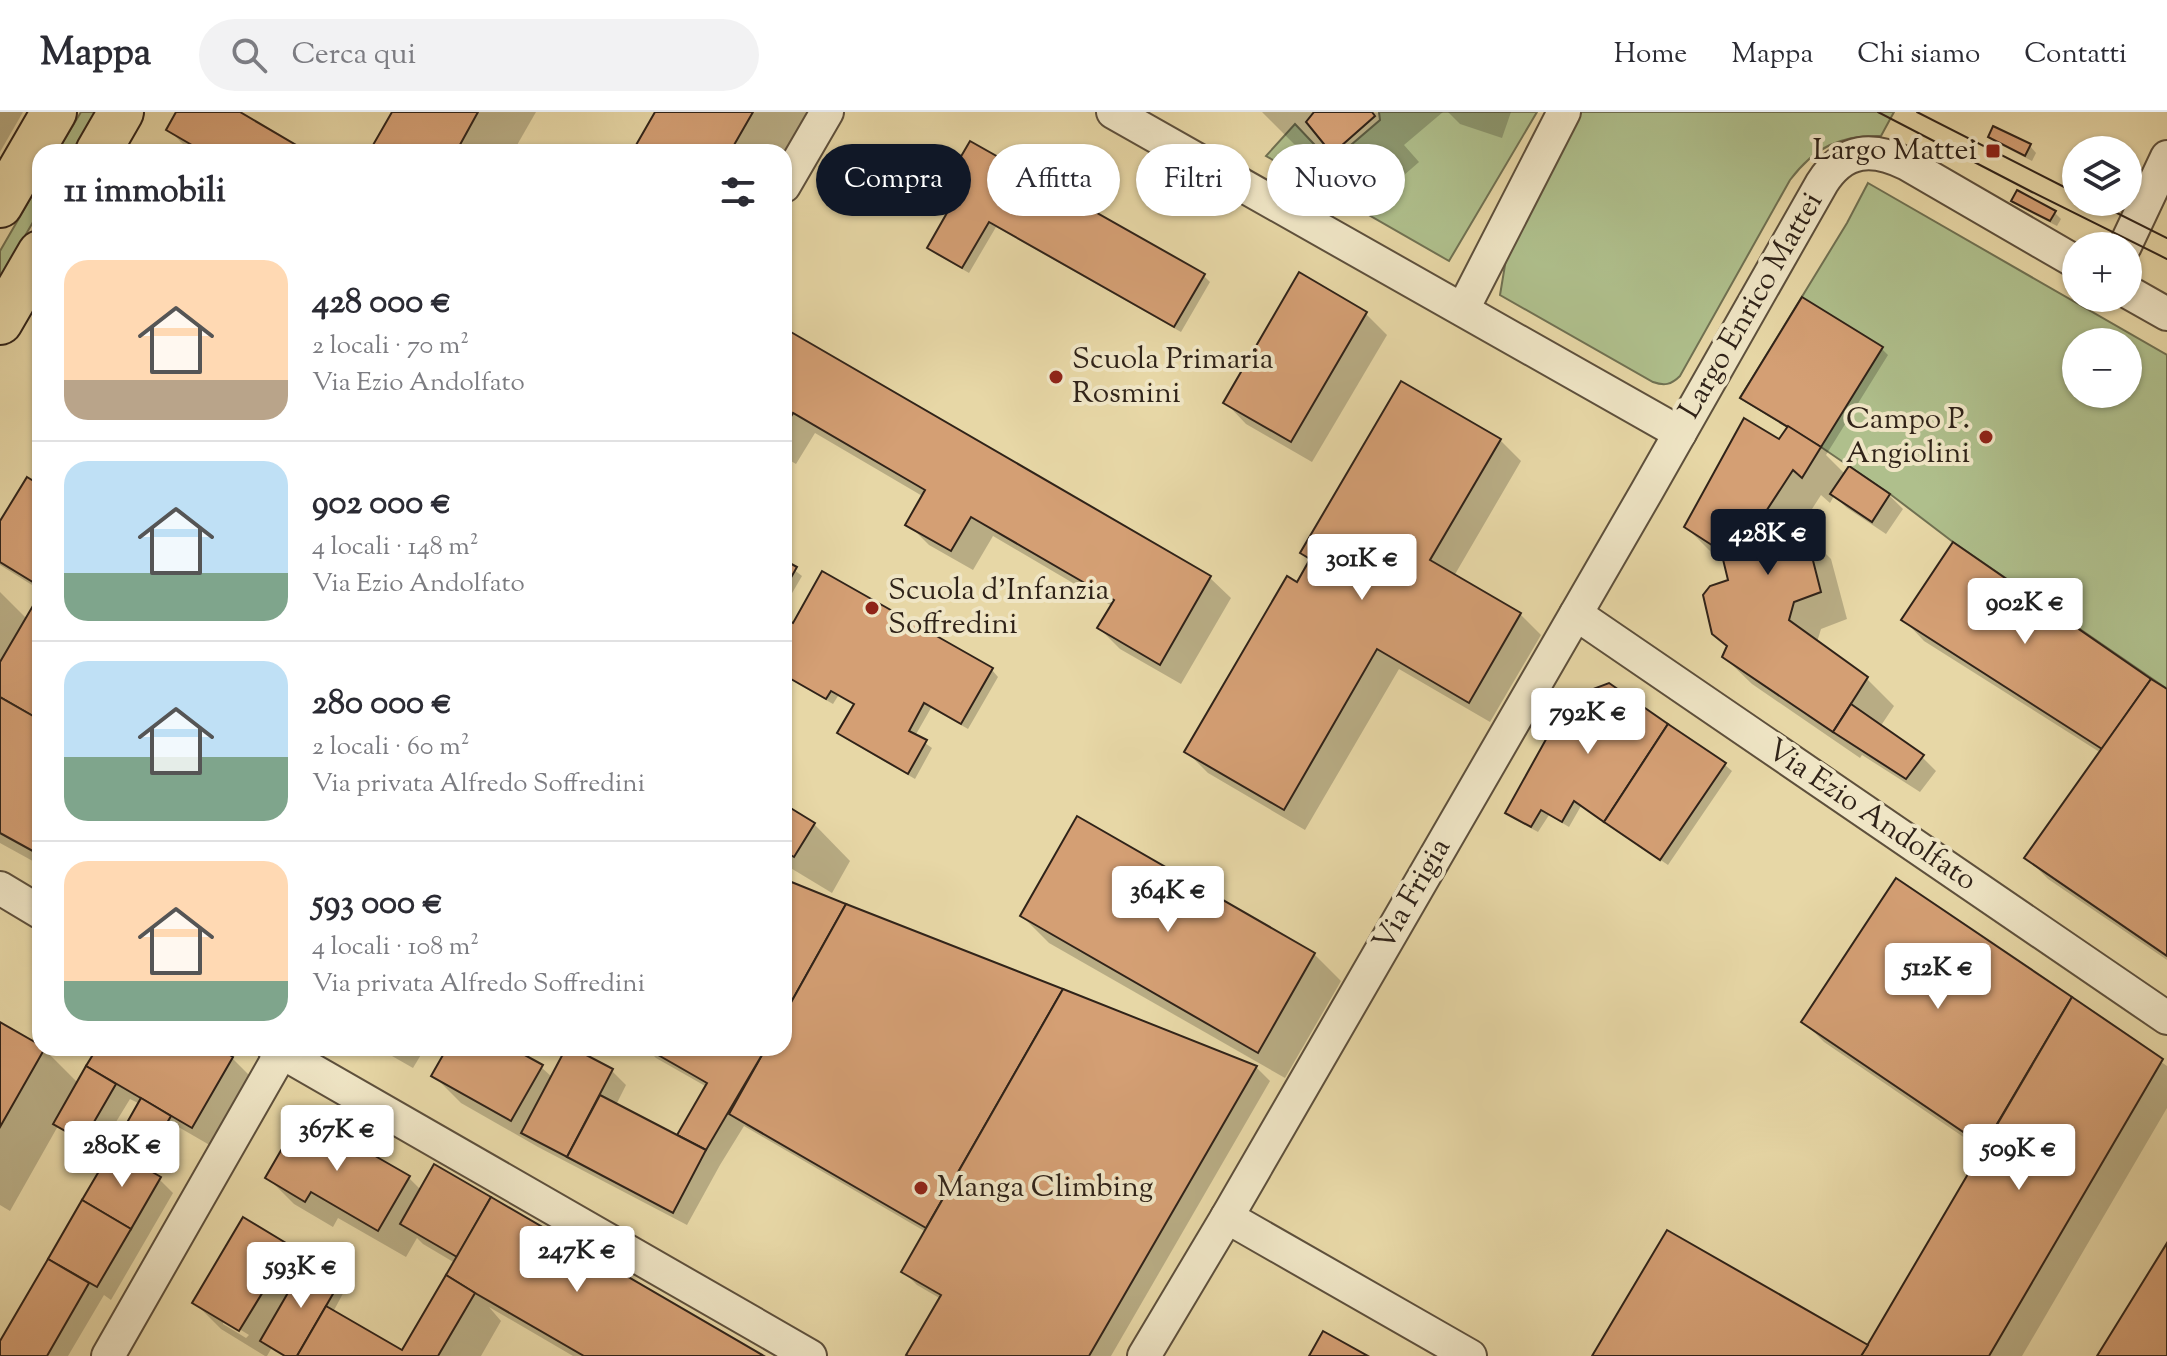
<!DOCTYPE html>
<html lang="it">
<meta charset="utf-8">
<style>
body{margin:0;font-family:"Sorts Mill Goudy",serif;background:#f2f2f3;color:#2b2b33;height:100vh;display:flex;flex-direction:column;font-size:30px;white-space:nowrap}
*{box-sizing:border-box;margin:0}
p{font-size:26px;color:#7c7c81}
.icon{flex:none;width:44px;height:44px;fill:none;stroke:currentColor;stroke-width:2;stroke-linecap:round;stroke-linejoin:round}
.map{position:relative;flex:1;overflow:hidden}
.details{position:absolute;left:32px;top:32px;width:760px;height:912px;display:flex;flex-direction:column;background:#fff;border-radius:24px;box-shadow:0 2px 6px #0004}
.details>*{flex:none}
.top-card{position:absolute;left:816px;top:32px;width:760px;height:72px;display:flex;gap:16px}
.buttons{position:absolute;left:2062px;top:24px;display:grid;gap:16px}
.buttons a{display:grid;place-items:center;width:80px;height:80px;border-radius:50%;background:#fff;box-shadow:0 2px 6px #0004;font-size:40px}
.price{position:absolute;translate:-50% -68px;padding:0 18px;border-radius:8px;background:#fff;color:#222;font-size:26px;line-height:52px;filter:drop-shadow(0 2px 4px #0008)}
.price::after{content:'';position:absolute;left:50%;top:48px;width:24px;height:18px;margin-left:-12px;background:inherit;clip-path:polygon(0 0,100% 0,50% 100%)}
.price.selected{background:#111827;color:#fff}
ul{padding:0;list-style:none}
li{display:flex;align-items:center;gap:24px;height:200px;padding:0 32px}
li+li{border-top:2px solid #e1e1e2}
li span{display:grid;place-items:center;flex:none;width:224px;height:160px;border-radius:24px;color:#555}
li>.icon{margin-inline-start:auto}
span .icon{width:96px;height:96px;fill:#fffc;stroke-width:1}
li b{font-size:34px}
h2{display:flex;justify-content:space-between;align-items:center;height:96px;padding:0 32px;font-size:34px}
.tag{padding:0 28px;border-radius:36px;background:#fff;box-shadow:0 2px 6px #0004;font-size:28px;line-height:72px}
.tag.selected{background:#111827;color:#fff}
header{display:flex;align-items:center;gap:48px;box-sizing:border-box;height:112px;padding:0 40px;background:#fff;border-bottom:2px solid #e1e1e2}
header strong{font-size:38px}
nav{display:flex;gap:44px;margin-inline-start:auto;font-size:28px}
.search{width:560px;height:72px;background:#f2f2f3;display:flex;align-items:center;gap:20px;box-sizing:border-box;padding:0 28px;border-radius:44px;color:#7c7c81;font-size:30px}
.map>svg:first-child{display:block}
</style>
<header>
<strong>Mappa</strong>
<div class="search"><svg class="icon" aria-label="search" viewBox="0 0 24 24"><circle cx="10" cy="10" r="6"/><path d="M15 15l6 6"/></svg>Cerca qui</div>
<nav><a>Home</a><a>Mappa</a><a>Chi siamo</a><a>Contatti</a></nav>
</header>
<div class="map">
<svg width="2167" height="1244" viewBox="0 0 2167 1244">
<rect width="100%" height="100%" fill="#e7d7a6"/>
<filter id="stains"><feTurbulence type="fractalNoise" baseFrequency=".0025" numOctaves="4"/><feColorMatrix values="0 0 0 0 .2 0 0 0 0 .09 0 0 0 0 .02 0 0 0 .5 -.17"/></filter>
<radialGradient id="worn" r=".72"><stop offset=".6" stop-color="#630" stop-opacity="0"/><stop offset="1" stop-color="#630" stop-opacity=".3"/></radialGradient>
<g fill="#afbf8c" stroke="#707152" stroke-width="2" fill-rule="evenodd">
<polygon points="81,0 97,0 73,40 57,40"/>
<polygon points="1379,0 1537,0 1449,149 1266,44 1295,12 1331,50 1380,8"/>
<path d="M1570 0H1894L1881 24C1840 23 1815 35 1790 68L1680 264C1671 273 1664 274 1653 270L1500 183 1514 99Z"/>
<polygon points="40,70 40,98 0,167 0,139"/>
<path d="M1868 71 2167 243V577L1953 430 1890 382 1821 335 1740 286 1847 111ZM2076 230H2128V282H2076Z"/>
</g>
<g fill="#0003" fill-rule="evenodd">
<polygon points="0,0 23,0 0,40"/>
<polygon points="178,0 236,0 305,40 191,40 169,18"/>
<polygon points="394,0 536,0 513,40 383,40 376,32"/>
<polygon points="657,0 811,0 784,46 784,40 634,40"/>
<polygon points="1262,0 1443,0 1404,33 1419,50 1379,85 1333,40 1332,46 1294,32"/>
<polygon points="1448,0 1511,0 1502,26 1460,12"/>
<polygon points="1990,25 2030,34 2036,41 2032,49 1997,31"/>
<polygon points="944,77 1203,163 1210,170 1181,220 996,115 969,161 936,142 930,136 957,87"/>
<polygon points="2014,88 2054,100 2061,107 2057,114 2020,95"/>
<polygon points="1366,202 1387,223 1312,350 1246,312 1226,291"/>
<polygon points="784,218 1210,466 1231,486 1181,572 1120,537 1099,516 1112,494 993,424 973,458 929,433 908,412 924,385 815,321 796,352 784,345"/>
<polygon points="1882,237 1888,243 1826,343 1846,363 1889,383 1903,397 1886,422 1847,396 1834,384 1830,391 1821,383 1796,422 1804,420 1831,447 1847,507 1821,517 1817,530 1867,567 1894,594 1880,615 1922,645 1936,659 1920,680 1862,643 1860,646 1752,572 1724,545 1729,536 1714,521 1731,469 1726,450 1713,442 1686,415 1779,330 1789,316 1749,292 1743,285"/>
<polygon points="1500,328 1521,349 1454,464 1520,502 1541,523 1490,610 1399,557 1305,718 1208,661 1187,640 1297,473 1311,449 1303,441"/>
<polygon points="40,375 40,478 0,453 0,413"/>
<polygon points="784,450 802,464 784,495"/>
<polygon points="0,480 27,507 40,498 40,753 0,731"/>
<polygon points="784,508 794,514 992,558 998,565 968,617 931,596 915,624 932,636 915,667 846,627 840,621 855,594 838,584 833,592 784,564"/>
<polygon points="1904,508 2167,579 2167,848 2048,767 2027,746 2101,641 1924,529"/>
<polygon points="1609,574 1725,653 1732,659 1668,753 1581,694 1569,715 1549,703 1538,720 1514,707 1507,700"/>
<polygon points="784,695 814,712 850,749 832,781 784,752"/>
<polygon points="1078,707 1314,842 1341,869 1285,966 1049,831 1022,804"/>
<polygon points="784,769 1256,955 1270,969 1111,1244 910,1244 941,1187 917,1173 903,1159 926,1120 744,1014 720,1053 687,1113 538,1035 461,991 434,964 449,936 508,936 541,955 553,966 569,936 612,959 626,973 616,993 677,1025 707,975 656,946 646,936 784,936"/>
<polygon points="1897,769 2167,954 2167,996 2022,1244 1594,1244 1869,1236 1984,1039 1824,930 1803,909"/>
<polygon points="0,912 44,937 79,972 99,936 214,936 232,946 253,967 213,1035 175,1013 148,1060 159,1067 173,1081 111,1188 104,1183 68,1244 0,1244 0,1233 140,992 130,987 97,1041 70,1025 58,1014 10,1099 0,1093"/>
<polygon points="378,936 425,936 413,956"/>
<path d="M302 1004 409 1066 421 1078 760 1244H573L489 1195 501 1209 481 1244H283L271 1237 267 1244H265L221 1217 194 1190 289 1136 307 1153 340 1169 346 1176 333 1200 403 1241 455 1151 423 1132 417 1126 406 1145 338 1106 333 1115 294 1092 267 1065ZM223 1207 249 1223 246 1226 223 1212Z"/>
</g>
<g fill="#d49f74" stroke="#302319" stroke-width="2">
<polygon points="176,0 240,0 308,40 204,40 166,18"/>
<polygon points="392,0 478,0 456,40 386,40 373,33"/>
<polygon points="655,0 753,0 730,40 632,40"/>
<polygon points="1314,0 1372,0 1375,4 1332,42 1306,10"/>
<polygon points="1993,14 2031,32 2025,44 1988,25"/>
<polygon points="970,29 1205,162 1174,215 989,110 962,156 927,136 956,85 942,77"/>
<polygon points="2017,78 2056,99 2050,109 2011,89"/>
<polygon points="1299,160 1367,200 1291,330 1223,291"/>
<polygon points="1802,185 1883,235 1821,335 1740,286"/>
<polygon points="784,216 1211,464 1160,553 1097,516 1114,488 971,405 951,439 905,413 925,378 793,301 784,317"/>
<polygon points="1401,269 1501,327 1430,448 1521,501 1469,591 1377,537 1284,698 1184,640 1287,464 1297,470 1310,447 1300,441"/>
<polygon points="1744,306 1779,327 1788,314 1821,335 1802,366 1793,358 1761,407 1772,426 1805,417 1821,480 1794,490 1789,508 1868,565 1833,620 1722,545 1727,534 1712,522 1703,483 1710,474 1728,468 1721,439 1684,415"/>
<polygon points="1849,354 1890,382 1872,410 1830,382"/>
<polygon points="27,365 40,373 40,466 36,472 0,450 0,409"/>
<polygon points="1953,430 2151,567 2102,637 1901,508"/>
<polygon points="784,448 797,455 784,478"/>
<polygon points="822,459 993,556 961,612 924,591 909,619 927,628 908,662 837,621 854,592 831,579 826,587 784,563 784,506 793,511"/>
<polygon points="34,492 40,495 40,608 0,585 0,550"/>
<polygon points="2151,567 2167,577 2167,844 2024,746"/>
<polygon points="1609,571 1668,612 1604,710 1574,689 1562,710 1541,698 1531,715 1505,701 1569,586"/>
<polygon points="0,585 40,608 40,743 0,721"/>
<polygon points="1851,592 1924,643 1906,667 1833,620"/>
<polygon points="1668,612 1726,651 1660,748 1604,710"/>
<polygon points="784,692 815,711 794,745 784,739"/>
<polygon points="1077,704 1315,841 1258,941 1020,804"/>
<polygon points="1896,766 2072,885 1984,1034 1801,910"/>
<polygon points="784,767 846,792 784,903"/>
<polygon points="846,792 1063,877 926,1116 729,1002 766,936 784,936 784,903"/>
<polygon points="1063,877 1257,954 1089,1244 908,1244 906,1243 941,1183 901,1160"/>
<polygon points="2072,885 2163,947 1989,1244 1861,1244"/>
<polygon points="0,910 40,933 40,936 45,936 0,1015"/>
<polygon points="97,936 218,936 233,945 192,1016 86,954"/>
<polygon points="447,936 512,936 543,953 511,1009 431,964"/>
<polygon points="566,936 573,936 613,957 567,1045 521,1021"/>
<polygon points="646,936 766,936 706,1038 677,1023 707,971"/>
<polygon points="86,954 116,972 83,1029 53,1012"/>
<polygon points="600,983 706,1038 673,1101 567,1045"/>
<polygon points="141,986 171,1004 142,1054 112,1037"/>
<polygon points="302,1002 410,1064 378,1119 311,1080 305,1090 265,1066"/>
<polygon points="112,1037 161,1065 131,1117 82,1088"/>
<polygon points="434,1052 491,1085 457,1145 400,1112"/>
<polygon points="491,1085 764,1244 584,1244 475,1181 446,1163"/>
<polygon points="82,1088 131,1117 97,1175 48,1147"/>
<polygon points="243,1105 291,1134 239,1219 192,1191"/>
<polygon points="1667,1118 1868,1233 1861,1244 1592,1244"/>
<polygon points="2167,1131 2167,1244 2097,1244"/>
<polygon points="48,1147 89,1171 47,1244 0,1244 0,1229"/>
<polygon points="307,1148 341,1168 297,1244 285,1244 260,1229"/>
<polygon points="446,1163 475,1181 438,1244 297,1244 326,1194 402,1238"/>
<polygon points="1323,1219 1368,1244 1309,1244"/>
</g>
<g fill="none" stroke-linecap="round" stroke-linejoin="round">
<g stroke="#5e503c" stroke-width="36">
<g id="street">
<polyline points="1113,0 1680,321"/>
<polyline points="784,74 827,0"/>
<polyline points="2125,134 2167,45"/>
<polyline points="2128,180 2167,202"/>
<polyline points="1463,197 1564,0"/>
<polyline points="1576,502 2167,906"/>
<polyline points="0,776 40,800"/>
<polyline points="274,936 810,1244"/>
<polyline points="1227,1105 1470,1244"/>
<polyline points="108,1244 284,936"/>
<path d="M1144 1244 1227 1105 1647 379 1822 71C1844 36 1873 35 1907 52L2076 150"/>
</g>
</g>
<g stroke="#302319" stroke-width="48">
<g id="primary">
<polyline points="98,40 121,0"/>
<polyline points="0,93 54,0"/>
<polyline points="0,210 40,141"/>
</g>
</g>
<use href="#street" stroke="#efe5c5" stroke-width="32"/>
<use href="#primary" stroke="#e7d7a6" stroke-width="44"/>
<g stroke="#302319" stroke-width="2">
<polyline points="1878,0 2032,80 2167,147"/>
<polyline points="1917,0 2076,81"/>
<polyline points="2095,90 2167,126"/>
</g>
</g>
<g fill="#8f2418" stroke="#efe5c5" stroke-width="3">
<rect x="1985" y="31" width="16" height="16" rx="4"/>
<circle cx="1056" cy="265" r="8"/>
<circle cx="1986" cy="325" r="8"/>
<circle cx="872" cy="496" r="8"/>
<circle cx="921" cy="1076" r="8"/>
</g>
<g text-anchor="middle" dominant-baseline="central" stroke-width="8" stroke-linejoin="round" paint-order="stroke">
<g font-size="30" fill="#302319" stroke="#efe5c5" text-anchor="start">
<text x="1977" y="39" text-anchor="end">Largo Mattei</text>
<text x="1072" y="248">Scuola Primaria<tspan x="1072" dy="34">Rosmini</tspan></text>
<text x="1970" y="308" text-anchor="end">Campo P.<tspan x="1970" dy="34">Angiolini</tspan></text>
<text x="888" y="479">Scuola d'Infanzia<tspan x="888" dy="34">Soffredini</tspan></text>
<text x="937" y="1076">Manga Climbing</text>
</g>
<g font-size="30" fill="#302319" stroke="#efe5c5">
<text transform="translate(1752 194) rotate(-60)">Largo Enrico Mattei</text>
<text transform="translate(1871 704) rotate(34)">Via Ezio Andolfato</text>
<text transform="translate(1413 783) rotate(-60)">Via Frigia</text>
</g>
</g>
<rect width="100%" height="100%" filter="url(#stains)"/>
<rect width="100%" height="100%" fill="url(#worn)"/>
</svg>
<div class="buttons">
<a><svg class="icon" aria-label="layers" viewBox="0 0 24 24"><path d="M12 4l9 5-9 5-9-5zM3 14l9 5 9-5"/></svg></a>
<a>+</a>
<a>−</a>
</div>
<b class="price selected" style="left:1768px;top:465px">428K €</b>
<b class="price" style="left:1362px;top:490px">301K €</b>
<b class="price" style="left:2025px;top:534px">902K €</b>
<b class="price" style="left:1588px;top:644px">792K €</b>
<b class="price" style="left:1168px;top:822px">364K €</b>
<b class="price" style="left:1938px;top:899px">512K €</b>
<b class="price" style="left:337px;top:1061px">367K €</b>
<b class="price" style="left:122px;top:1077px">280K €</b>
<b class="price" style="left:2019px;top:1080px">509K €</b>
<b class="price" style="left:577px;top:1182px">247K €</b>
<b class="price" style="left:301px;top:1198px">593K €</b>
<div class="top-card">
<a class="tag selected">Compra</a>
<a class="tag">Affitta</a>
<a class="tag">Filtri</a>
<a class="tag">Nuovo</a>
</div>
<section class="details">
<h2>11 immobili<svg class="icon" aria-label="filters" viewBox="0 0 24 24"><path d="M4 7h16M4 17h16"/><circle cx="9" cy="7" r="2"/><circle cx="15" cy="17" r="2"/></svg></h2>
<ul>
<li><span style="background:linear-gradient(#ffd9b3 75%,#b9a48a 0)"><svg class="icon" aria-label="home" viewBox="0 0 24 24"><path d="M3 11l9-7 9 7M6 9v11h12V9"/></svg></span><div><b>428 000 €</b><p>2 locali · 70 m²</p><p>Via Ezio Andolfato</p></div></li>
<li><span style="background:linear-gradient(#bfe0f5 70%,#7fa58c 0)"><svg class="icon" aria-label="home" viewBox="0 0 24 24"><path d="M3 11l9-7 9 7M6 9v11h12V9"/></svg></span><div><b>902 000 €</b><p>4 locali · 148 m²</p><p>Via Ezio Andolfato</p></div></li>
<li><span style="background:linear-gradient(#bfe0f5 60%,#7fa58c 0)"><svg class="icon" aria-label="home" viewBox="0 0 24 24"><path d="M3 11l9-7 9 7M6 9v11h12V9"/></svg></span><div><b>280 000 €</b><p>2 locali · 60 m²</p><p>Via privata Alfredo Soffredini</p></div></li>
<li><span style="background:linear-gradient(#ffd9b3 75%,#7fa58c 0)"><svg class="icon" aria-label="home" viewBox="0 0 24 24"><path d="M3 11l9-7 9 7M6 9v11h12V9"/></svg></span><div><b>593 000 €</b><p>4 locali · 108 m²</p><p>Via privata Alfredo Soffredini</p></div></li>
</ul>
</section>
</div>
